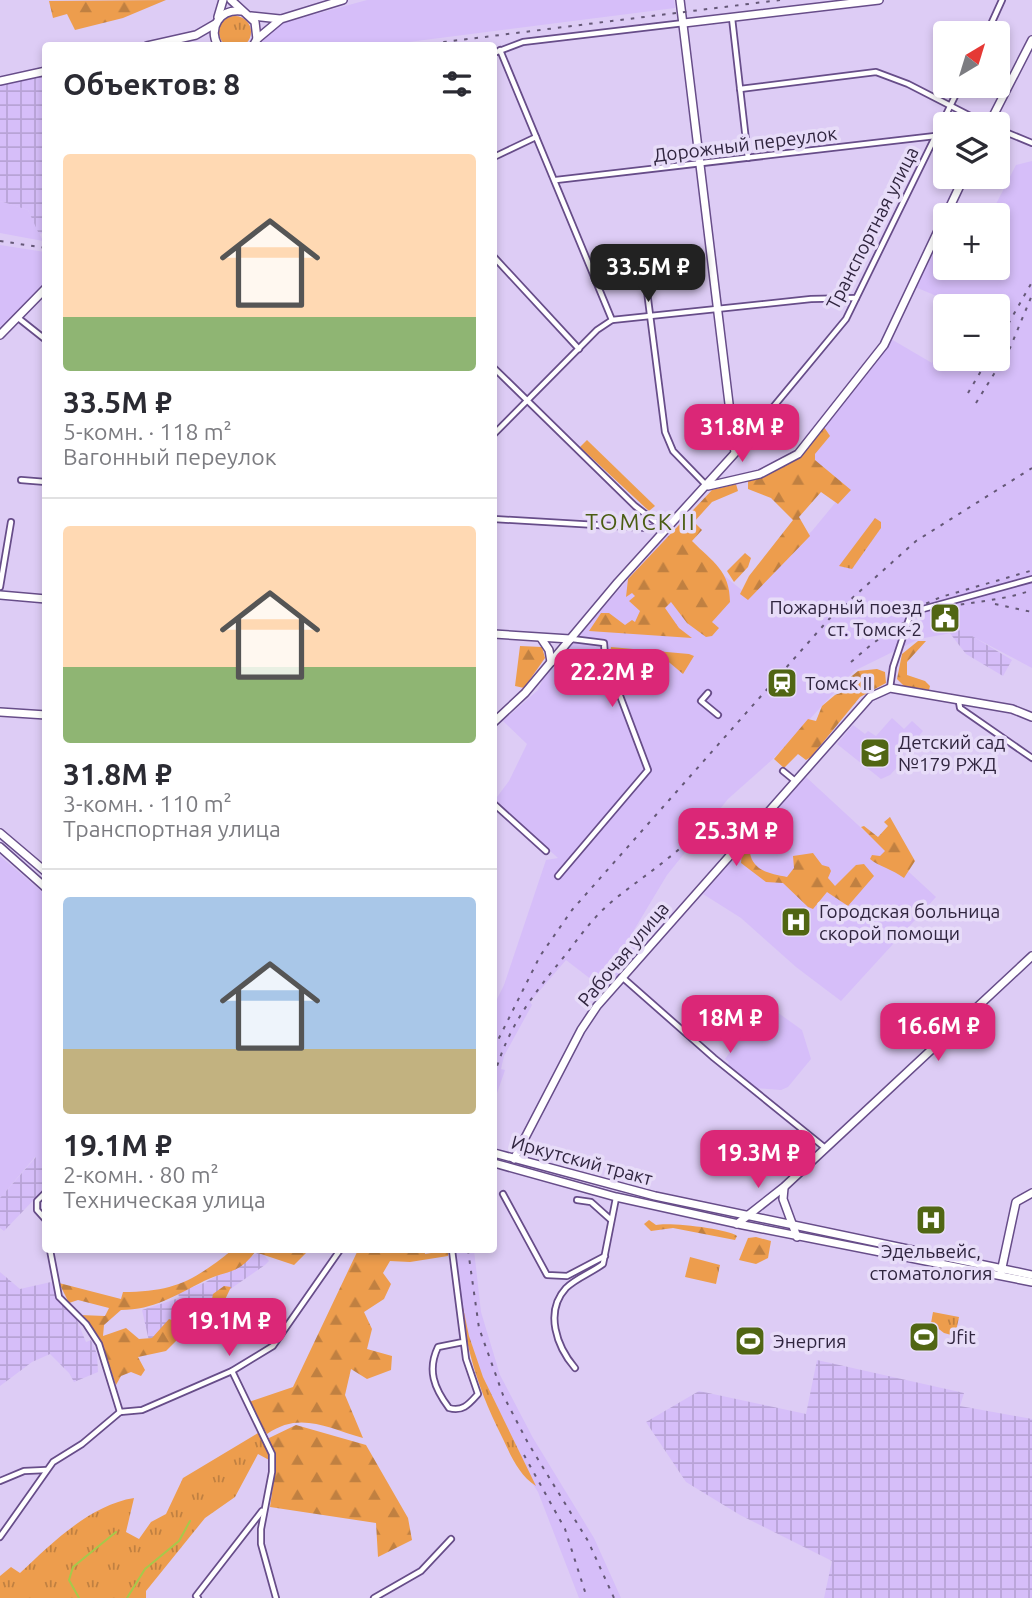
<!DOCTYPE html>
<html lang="ru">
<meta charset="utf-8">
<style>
body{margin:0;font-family:Ubuntu,sans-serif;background:#f7f7f7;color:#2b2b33;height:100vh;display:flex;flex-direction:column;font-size:26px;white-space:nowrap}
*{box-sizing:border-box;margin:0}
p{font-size:23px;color:#7c7c81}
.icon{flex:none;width:38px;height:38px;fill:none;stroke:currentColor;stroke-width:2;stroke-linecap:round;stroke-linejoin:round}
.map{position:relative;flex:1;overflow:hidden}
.details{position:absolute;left:42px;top:42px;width:455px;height:1211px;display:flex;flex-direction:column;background:#fff;border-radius:7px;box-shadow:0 4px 10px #0003}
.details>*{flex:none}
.needle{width:46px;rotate:38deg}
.tools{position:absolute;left:933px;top:21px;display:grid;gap:14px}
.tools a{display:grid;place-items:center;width:77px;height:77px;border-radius:7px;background:#fff;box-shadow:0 4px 10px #0003;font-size:35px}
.price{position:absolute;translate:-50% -60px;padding:0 16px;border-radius:14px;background:#db2777;color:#fff;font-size:23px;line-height:46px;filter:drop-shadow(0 2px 4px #0008)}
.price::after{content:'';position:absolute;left:50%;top:42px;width:21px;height:16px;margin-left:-10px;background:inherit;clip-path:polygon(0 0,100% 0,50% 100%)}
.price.on{background:#222;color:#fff}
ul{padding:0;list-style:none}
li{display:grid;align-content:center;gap:14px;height:371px;padding:0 21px}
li+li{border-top:2px solid #e1e1e2}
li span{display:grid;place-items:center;height:217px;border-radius:7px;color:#555}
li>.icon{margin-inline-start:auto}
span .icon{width:126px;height:126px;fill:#fffc;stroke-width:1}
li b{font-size:30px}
h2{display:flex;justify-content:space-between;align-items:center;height:84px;padding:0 21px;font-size:30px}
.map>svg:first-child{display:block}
</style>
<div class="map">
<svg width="1032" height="1598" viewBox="0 0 1032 1598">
<defs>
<pattern id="industrial-grid" width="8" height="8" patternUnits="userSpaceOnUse" patternTransform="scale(1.75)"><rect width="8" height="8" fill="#d6bef9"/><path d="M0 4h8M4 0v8" fill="none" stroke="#b8a3d6"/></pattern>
<pattern id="grass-tufts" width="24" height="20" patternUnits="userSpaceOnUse" patternTransform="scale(1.75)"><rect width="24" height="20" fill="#ed9d4d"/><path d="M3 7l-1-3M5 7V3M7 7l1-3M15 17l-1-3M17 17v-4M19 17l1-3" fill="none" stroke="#c08041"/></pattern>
<pattern id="forest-firs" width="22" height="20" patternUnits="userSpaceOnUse" patternTransform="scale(1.75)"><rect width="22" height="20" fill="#ed9d4d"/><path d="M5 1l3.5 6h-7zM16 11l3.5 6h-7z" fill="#c08041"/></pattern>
</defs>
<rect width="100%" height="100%" fill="#ddccf5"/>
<g fill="#d6bef9">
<polygon points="367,0 674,0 675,8 385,45 258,46 276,25"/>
<polygon points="1032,161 1032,668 962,631 919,639 854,671 774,758 728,799 667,875 631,935 643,947 605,990 566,960 530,1002 532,1005 504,1056 501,1069 505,1070 494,1102 494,1005 504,985 546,860 558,858 494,801 509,781 527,744 503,721 538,690 543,679 595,617 670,532 743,591 812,531 845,491 802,455 876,363 891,339 932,363 945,338 945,359 998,359 998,306 961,306 915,287 945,225 945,268 998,268 995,215 1000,207 996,204 1016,165"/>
<polygon points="0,201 28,210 43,241 0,233"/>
<polygon points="0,245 45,252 46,282 0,327"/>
<polygon points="892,718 904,729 912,721 923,731 896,761 900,764 890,775 881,779 837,744 853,725 865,734 868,731 876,736"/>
<polygon points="806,777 936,897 841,1001 796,967 741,918 703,894"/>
<polygon points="0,856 46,895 45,1165 35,1157 0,1198"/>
<polygon points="756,997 802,1030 811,1059 788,1087 781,1090 754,1088 727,1065 729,1062 725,1059 741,1037 737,1023 741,1007"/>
<polygon points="455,1250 474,1250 481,1312 500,1375 533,1438 594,1538 621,1598 579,1598 538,1492 508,1446 464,1326"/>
</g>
<g fill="url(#industrial-grid)">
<polygon points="43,76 46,232 39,234 28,210 0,201 0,85"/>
<polygon points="962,630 1012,660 1003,676 966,654 949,632"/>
<polygon points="36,1157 45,1165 45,1188 4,1231 0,1228 0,1198"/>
<polygon points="261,1251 269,1261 265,1265 213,1301 174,1317 157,1339 149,1341 142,1310 179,1298 178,1292 204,1283"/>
<polygon points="0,1272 20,1289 51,1282 58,1298 76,1318 86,1342 91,1340 97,1354 98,1372 74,1382 69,1373 50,1354 32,1362 0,1386"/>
<polygon points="817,1360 964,1393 960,1406 1032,1419 1032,1598 824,1598 832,1561 740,1515 686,1482 646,1422 699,1391 806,1414"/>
</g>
<g fill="url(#grass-tufts)">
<circle cx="235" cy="32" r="16"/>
<polygon points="875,518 881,522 881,528 852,569 839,566"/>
<polygon points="611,647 689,654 694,656 683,674 664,658 610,654"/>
<polygon points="690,1257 720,1265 716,1284 685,1277"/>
<path d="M455 1269 469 1336 483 1377 536 1486C519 1475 511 1456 503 1439 471 1375 465 1339 455 1269Z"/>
<polygon points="933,1312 959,1317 955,1336 944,1333 931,1323"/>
<path d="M258 1433 269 1448 271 1461 258 1454 235 1497 205 1518 146 1591V1598H0V1576L11 1567 20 1573C52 1543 90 1505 134 1498L126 1532 139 1539 151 1522 166 1514 183 1478Z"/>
</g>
<g fill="url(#forest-firs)">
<polygon points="166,0 123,18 75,30 67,14 53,18 49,1"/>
<path d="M824 427 830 436 815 454V460L851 490 838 504 821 492 799 517 810 536 748 600 740 594 749 576 793 520 771 498 748 489V479C786 470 800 457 824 427Z"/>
<polygon points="587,440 655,506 649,511 580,447"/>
<path d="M736 484 738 491 712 502 694 522 702 530 692 541C713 562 730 571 730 602L712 622 719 628 712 636 706 637 687 623 671 602 665 608 679 628 692 638 589 631 601 613H609L625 625 632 620 635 622 640 611 629 601 635 596 632 593 626 597 628 579 712 490Z"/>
<polygon points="745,553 751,558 748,567 734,582 727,571"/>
<polygon points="918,641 926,641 907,662 907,675 925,681 930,686 929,690 905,687 897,679 902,654"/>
<polygon points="520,646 542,647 545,658 524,688 515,686"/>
<polygon points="877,669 885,672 886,683 860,697 811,757 806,760 798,754 784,768 774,759 808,719 816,721 822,706 835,695 847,690 847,680 858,671"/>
<path d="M890 817 915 861 904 878C892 869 878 866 870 859L872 855 880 856 885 851 861 827 864 826 878 837 888 826 884 822Z"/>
<path d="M756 836 759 840 750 853C753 871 771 874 787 877L794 868 793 856 813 853 822 865 829 867 831 871 828 878 835 886 856 865 864 864 874 876 848 906 827 892 813 909 808 907 783 883 766 882 741 863 742 852Z"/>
<path d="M649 1220 656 1225C670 1222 729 1229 737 1236L735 1240 673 1228 651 1231 644 1224Z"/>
<polygon points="756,1237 771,1241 768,1258 756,1264 739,1260 748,1238"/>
<path d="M232 1250H309L294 1265 255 1252C238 1275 227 1270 204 1281 176 1295 154 1310 121 1310L104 1325 103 1336 126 1328 139 1339 152 1338 169 1319 177 1322 194 1313 196 1310 211 1304 213 1294 224 1286 231 1287 222 1306 228 1313 226 1319 186 1331 166 1351 138 1357 145 1370 141 1376 131 1372 121 1376 116 1385 101 1343 80 1315 105 1316 109 1308 78 1300 69 1303 59 1283 121 1299 123 1292C173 1292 194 1281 232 1250Z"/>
<path d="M358 1250H425V1254L449 1250 448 1256 410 1262 390 1261 383 1273 391 1284 384 1299 364 1312 372 1329 367 1349 392 1356 391 1370 367 1379 351 1369 345 1395 363 1438C327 1428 300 1411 267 1434L249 1402 293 1387Z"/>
<polygon points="296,1425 366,1445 408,1518 412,1540 378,1557 376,1523 270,1507 276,1465 269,1438"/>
</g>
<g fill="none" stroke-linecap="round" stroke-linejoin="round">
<g stroke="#a6c94b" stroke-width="2">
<polyline points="79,1598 69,1580 73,1567 116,1532"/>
<polyline points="127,1598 145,1569 179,1541 190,1521"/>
</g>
<g stroke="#674d89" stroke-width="8">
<g id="street">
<polyline points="732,18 748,158"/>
<polyline points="987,33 1002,0"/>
<polyline points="500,50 612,320"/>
<polyline points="494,53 523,42 684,23"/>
<polyline points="740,89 876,72 908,84 986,124"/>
<polyline points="998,129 1032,143"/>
<polyline points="494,157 536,137"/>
<polyline points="556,180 935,136"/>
<polyline points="494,257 579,349"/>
<polyline points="643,260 665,432 673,451 706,485"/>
<polyline points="17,317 46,340"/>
<polyline points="494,368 635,506 665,529"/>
<polyline points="494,434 597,330 612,320 811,299 856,298"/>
<polyline points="736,452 846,319 960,86"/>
<polyline points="21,480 46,482"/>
<polyline points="494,519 664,529"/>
<polyline points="0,587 11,522"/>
<polyline points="890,688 893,667 910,616 923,609 1032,579"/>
<polyline points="708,693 701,701 718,715"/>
<polyline points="959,702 960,708 1032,758"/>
<polyline points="783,771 794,780"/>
<polyline points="494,804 546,851"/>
<polyline points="558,876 648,770 605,656 604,643 572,639"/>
<polyline points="622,977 714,1058 824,1147"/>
<polyline points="46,1192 37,1201 37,1210 46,1220"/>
<polyline points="503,1194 547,1275 567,1276 605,1256"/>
<polyline points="577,1200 591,1202 610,1219"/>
<polyline points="50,1250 59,1297 86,1324 99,1344 120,1412"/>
<path d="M452 1250 466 1359 478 1394C469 1404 463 1412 449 1408 434 1388 427 1370 438 1347L463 1342"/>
<path d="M575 1368C557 1347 544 1312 566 1288 576 1278 591 1273 603 1264L616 1198"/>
<polyline points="232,1371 272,1454 272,1472 261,1529 261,1544 276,1598"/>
<polyline points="120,1412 142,1410 232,1371 273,1346 340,1250"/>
<polyline points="0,1481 24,1471 46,1470"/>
<polyline points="0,1537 53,1462 82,1444 120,1412"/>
<polyline points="198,1598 196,1596 262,1511"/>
<polyline points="374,1598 421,1571 451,1539"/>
</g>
</g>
<g stroke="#674d89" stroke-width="10">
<g id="secondary">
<polyline points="231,0 255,22 257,39 253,46"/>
<polyline points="251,16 280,19"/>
<polyline points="218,17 223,0"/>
<polyline points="684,23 879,0"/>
<polyline points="257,39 281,19 343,0"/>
<polyline points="147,46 196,35 215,24"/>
<path d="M218 46C208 27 220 9 241 11"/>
<polyline points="0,81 46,71"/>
<polyline points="989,124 1032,40"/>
<polyline points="946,215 964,177"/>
<polyline points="0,335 46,288"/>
<polyline points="708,486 760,474 798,454 884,345 945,216"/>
<polyline points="0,595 46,599"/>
<polyline points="494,634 570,639"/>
<polyline points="541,638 549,650 551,662"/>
<polyline points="0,712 46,715"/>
<polyline points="494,722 525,693 618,582 735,453 680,0"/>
<polyline points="514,1159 581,1030 597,1006 870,697 890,688 1012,709 1032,717"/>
<polyline points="784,1188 783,1199 797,1237"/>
<polyline points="737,1224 784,1187 1032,956"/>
<polyline points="1001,1272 1016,1202 1032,1193"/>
</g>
</g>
<g stroke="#674d89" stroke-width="10">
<g id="primary">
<polyline points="0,833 46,872"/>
<polyline points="0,847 46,888"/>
<polyline points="494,1153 655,1196 1032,1275"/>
<polyline points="494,1163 616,1197 743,1225 1032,1282"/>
</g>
</g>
<use href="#street" stroke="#fff" stroke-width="4.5"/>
<use href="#secondary" stroke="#fff" stroke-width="7"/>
<use href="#primary" stroke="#fff" stroke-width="7"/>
<g stroke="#655877" stroke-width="2" stroke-dasharray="3.5 7" stroke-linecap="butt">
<polyline points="412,46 780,0"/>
<polyline points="0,241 46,248"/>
<polyline points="998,342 1032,282"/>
<polyline points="968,393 988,359"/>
<polyline points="976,403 1010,348 1032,295"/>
<polyline points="995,604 1032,612"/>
<polyline points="907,612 941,597 1030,571"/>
<path d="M851 662C877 639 901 620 935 610 967 601 1000 602 1032 590"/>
<polyline points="494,1048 540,956 572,910 830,618 916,541 1032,468"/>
<path d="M494 1076C509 1024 533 995 567 953 580 936 593 918 609 904 636 881 666 863 692 837"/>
<polyline points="468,1250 479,1328 503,1395 528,1443 588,1541 614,1598"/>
<polyline points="524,1455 565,1529 587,1598"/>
</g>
</g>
<defs>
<g id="civic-square" transform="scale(1.575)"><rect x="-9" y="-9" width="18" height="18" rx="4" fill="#516613" stroke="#e7dcf8"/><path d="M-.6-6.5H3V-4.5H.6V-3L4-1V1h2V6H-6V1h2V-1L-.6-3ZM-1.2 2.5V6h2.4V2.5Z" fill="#fff"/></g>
<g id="station-square" transform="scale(1.575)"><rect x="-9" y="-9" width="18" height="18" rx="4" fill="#516613" stroke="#e7dcf8"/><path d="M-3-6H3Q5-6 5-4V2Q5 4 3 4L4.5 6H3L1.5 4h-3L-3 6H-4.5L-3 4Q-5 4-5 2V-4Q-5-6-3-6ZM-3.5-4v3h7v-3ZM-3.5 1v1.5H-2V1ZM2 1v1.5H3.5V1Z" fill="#fff"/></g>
<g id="school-square" transform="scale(1.575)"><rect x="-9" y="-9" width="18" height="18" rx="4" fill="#516613" stroke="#e7dcf8"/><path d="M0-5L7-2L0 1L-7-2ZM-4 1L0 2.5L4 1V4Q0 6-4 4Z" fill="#fff"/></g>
<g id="hospital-square" transform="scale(1.575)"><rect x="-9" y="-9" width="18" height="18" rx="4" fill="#516613" stroke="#e7dcf8"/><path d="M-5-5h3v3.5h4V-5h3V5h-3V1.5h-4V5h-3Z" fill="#fff"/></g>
<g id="stadium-square" transform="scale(1.575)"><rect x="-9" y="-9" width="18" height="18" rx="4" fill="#516613" stroke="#e7dcf8"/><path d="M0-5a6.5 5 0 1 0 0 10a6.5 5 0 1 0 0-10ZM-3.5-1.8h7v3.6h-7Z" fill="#fff"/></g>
</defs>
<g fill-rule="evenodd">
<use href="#civic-square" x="945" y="618"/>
<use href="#station-square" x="782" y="683"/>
<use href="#school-square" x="875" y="753"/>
<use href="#hospital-square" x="796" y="922"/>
<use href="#hospital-square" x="931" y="1220"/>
<use href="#stadium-square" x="924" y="1337"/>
<use href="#stadium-square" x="750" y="1341"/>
</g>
<g text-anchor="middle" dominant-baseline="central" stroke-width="7" stroke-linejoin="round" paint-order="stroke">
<g font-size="19" fill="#30253f" stroke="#e7dcf8">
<text transform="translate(745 144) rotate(-7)">Дорожный переулок</text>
<text transform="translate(872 228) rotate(-63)">Транспортная улица</text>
<text transform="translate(623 954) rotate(-50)">Рабочая улица</text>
<text transform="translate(582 1160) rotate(15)">Иркутский тракт</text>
</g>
<g font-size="19" fill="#30253f" stroke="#e7dcf8" text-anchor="start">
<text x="922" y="607" text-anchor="end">Пожарный поезд<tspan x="922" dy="22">ст. Томск-2</tspan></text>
<text x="805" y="683">Томск II</text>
<text x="898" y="742">Детский сад<tspan x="898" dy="22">№179 РЖД</tspan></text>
<text x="819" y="911">Городская больница<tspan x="819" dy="22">скорой помощи</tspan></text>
<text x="931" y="1251" text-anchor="middle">Эдельвейс,<tspan x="931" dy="22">стоматология</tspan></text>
<text x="947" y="1337">Jfit</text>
<text x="773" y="1341">Энергия</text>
</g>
<g font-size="23" letter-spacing="2" fill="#4a5d12" stroke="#e7dcf8">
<text x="641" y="521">ТОМСК II</text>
</g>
</g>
</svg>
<div class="tools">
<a><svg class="needle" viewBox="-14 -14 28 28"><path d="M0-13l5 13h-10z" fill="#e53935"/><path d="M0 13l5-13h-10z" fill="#7c7c81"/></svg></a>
<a><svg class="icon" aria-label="layers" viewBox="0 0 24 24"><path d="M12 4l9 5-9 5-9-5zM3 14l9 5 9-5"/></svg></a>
<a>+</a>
<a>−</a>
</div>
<b class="price on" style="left:648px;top:304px">33.5M ₽</b>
<b class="price" style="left:742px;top:464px">31.8M ₽</b>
<b class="price" style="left:612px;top:709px">22.2M ₽</b>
<b class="price" style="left:736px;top:868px">25.3M ₽</b>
<b class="price" style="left:730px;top:1055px">18M ₽</b>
<b class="price" style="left:938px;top:1063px">16.6M ₽</b>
<b class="price" style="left:758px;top:1190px">19.3M ₽</b>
<b class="price" style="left:229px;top:1358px">19.1M ₽</b>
<section class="details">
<h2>Объектов: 8<svg class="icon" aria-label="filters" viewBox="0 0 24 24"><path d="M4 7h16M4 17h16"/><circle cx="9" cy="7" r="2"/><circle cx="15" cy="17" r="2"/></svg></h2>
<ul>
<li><span style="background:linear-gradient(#ffd9b3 75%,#8fb573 0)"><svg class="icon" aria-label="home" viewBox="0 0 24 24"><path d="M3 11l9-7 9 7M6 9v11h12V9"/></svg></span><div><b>33.5M ₽</b><p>5-комн. · 118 m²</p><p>Вагонный переулок</p></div></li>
<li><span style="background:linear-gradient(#ffd9b3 65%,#8fb573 0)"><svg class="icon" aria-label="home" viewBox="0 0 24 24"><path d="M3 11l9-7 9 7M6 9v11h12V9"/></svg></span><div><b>31.8M ₽</b><p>3-комн. · 110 m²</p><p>Транспортная улица</p></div></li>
<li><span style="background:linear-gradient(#a9c7e8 70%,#c2b280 0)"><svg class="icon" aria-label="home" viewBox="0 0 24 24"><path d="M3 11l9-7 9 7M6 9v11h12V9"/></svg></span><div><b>19.1M ₽</b><p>2-комн. · 80 m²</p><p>Техническая улица</p></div></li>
</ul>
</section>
</div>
